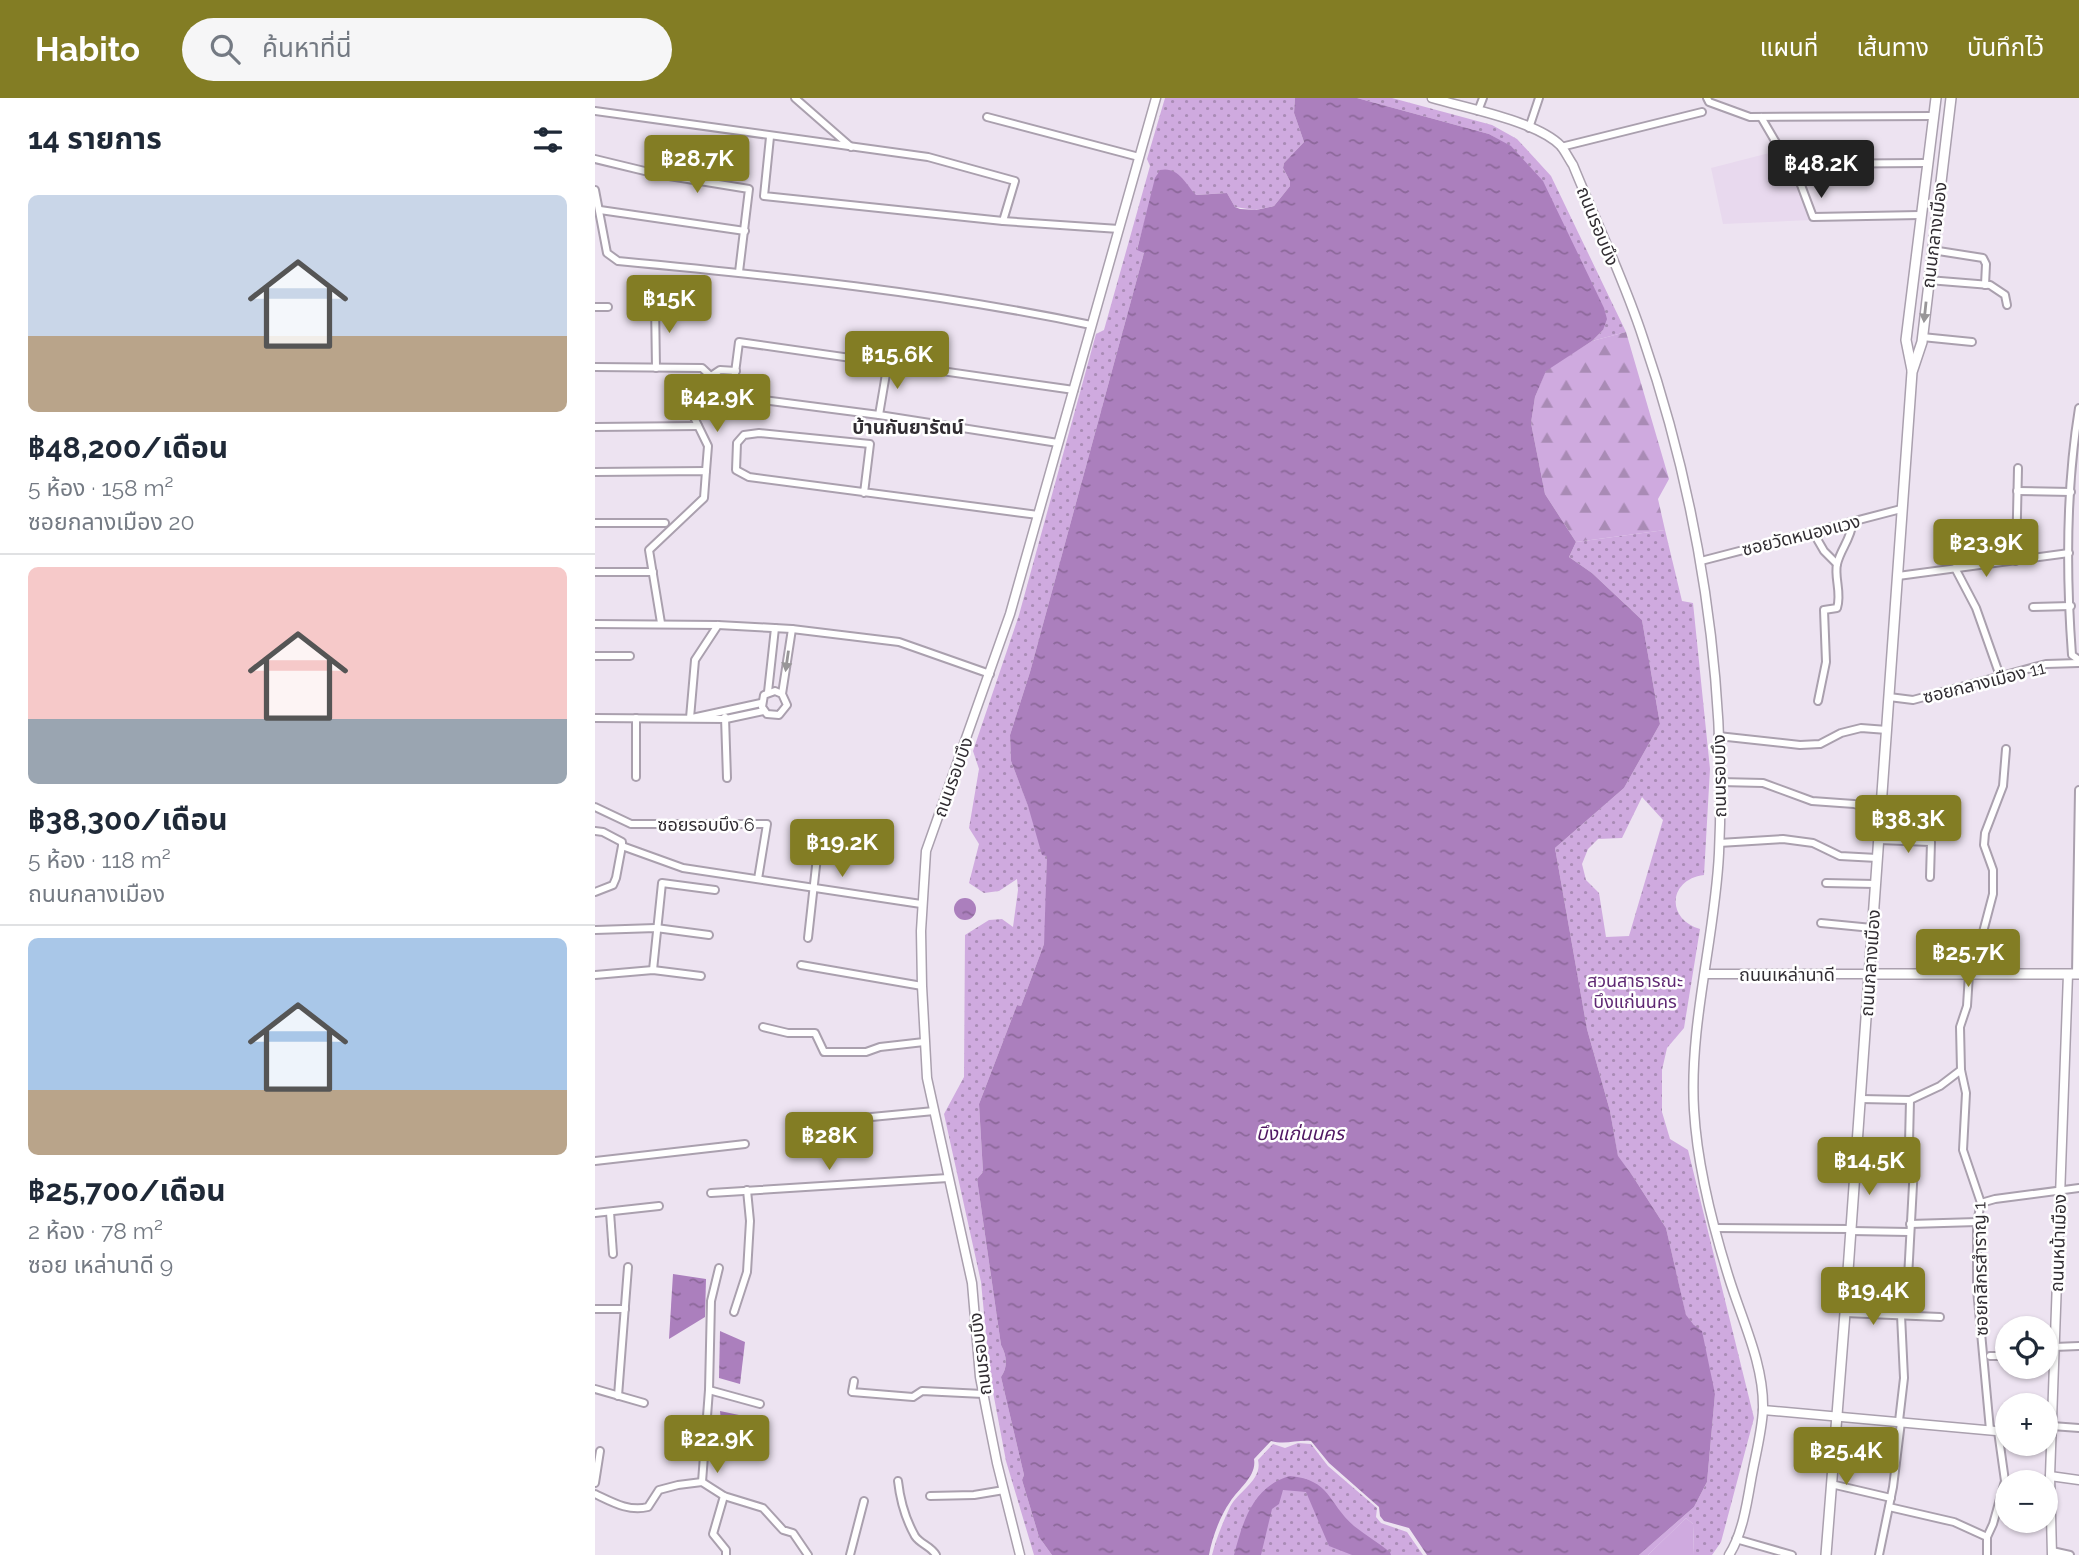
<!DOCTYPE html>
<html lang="th">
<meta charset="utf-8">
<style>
body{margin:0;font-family:Raleway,"Noto Sans Thai",sans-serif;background:#f6f6f7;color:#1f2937;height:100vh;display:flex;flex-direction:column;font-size:26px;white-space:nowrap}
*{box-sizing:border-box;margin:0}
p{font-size:23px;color:#747a83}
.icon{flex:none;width:38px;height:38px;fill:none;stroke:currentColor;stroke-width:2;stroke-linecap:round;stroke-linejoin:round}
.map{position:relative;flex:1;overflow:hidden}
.panel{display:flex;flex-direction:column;background:#fff;width:595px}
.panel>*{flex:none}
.fabs{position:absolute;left:1400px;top:1218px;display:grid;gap:14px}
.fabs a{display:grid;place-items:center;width:63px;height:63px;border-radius:50%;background:#fff;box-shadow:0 2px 5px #0004;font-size:35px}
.price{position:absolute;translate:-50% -60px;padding:0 16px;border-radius:7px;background:#837d24;color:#fff;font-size:23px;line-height:46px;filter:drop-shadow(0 2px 4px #0008)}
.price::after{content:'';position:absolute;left:50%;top:42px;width:21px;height:16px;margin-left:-10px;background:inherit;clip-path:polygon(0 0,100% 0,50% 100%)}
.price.active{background:#222;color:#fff}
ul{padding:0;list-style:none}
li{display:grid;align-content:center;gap:14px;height:371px;padding:0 28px}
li+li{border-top:2px solid #e0e1e3}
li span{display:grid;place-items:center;height:217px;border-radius:10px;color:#555}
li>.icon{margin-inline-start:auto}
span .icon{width:126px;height:126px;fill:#fffc;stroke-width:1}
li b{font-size:30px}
h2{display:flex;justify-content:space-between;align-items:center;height:84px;padding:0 28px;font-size:30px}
header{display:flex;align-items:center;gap:42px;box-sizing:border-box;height:98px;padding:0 35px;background:#837d24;color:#fff}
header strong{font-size:33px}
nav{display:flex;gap:38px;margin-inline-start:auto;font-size:24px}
.search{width:490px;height:63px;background:#f6f6f7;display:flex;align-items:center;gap:18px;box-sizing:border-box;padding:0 24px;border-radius:38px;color:#747a83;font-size:26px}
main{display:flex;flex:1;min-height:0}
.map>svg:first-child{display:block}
</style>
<header>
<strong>Habito</strong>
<div class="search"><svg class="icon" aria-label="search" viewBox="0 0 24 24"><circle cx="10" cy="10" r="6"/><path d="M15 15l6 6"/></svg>ค้นหาที่นี่</div>
<nav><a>แผนที่</a><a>เส้นทาง</a><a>บันทึกไว้</a></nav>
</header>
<main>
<section class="panel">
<h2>14 รายการ<svg class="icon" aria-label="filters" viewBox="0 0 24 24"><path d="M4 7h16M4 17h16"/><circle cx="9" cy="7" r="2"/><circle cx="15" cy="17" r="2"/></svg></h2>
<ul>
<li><span style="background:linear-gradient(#c9d6e8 65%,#b9a48a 0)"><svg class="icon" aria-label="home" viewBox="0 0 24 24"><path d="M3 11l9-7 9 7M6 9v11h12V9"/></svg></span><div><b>฿48,200/เดือน</b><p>5 ห้อง · 158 m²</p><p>ซอยกลางเมือง 20</p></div></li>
<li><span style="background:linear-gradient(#f6c9c9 70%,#9aa5b1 0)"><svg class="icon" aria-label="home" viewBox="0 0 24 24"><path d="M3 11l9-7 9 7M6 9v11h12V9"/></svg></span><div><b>฿38,300/เดือน</b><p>5 ห้อง · 118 m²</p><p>ถนนกลางเมือง</p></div></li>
<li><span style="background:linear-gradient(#a9c7e8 70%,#b9a48a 0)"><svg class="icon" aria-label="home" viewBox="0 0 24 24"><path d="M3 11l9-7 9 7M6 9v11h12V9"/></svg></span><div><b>฿25,700/เดือน</b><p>2 ห้อง · 78 m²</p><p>ซอย เหล่านาดี 9</p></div></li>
</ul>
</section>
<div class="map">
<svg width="1484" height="1457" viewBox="0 0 1484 1457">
<defs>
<pattern id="green-dots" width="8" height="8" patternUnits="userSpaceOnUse" patternTransform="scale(1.75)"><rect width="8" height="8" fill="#cfaadf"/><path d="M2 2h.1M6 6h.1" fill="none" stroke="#a98bb5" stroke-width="1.8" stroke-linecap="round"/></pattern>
<pattern id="forest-firs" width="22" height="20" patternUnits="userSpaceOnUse" patternTransform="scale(1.75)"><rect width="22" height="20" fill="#cfaadf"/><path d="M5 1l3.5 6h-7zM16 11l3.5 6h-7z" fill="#a98bb5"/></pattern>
<pattern id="water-ripples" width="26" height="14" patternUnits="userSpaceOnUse" patternTransform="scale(1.75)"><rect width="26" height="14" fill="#ab7fbd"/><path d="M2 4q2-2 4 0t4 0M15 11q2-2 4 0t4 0" fill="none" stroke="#8c689a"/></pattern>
</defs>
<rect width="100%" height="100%" fill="#ede3f1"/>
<polygon fill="#e8d9ee" points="1182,53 1202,87 1216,122 1128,126 1116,70"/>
<g fill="url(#green-dots)" fill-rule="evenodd">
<path d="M570 0H700L699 15 709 44 689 65 688 70 695 83V88L679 108 660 112 640 109 632 95 600 97 563 75 542 151 549 155 435 574 415 637 416 663 452 757 451 826 449 846 426 908 422 907 384 1006 388 1074 382 1081 406 1247C412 1258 413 1269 406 1279L429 1377 427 1382 444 1439 457 1457H439L411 1363 395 1278 386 1184 349 1016 369 979 370 837 394 822 407 821 418 829 423 792 422 781 404 793 389 795 374 785 384 746 374 730 384 671 378 653 424 517 501 236 509 232 555 68 552 61Z"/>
<polygon points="762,0 797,0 897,27 922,41 956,78 1031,234 997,243 1008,232 916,49 894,36"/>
<path d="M1070 432 1087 503 1098 505 1115 671 1109 777C1074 781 1070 821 1105 831L1089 930 1072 950 1067 972V1014L1075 1041 1093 1052 1159 1320 1126 1444 1117 1457H1099L1098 1426 1091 1420 1053 1457H1044L1099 1409 1112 1384 1120 1296 1099 1227 1091 1218 1071 1130 1037 1077 1023 1059 1015 1013 992 931 960 750 1029 690 1065 626 1047 522 997 475 974 459 981 444ZM1047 699 1068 722 1034 838 1011 839 1004 795 991 782 987 766 993 751 1003 741 1027 740Z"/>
<path d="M703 1345 716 1346 733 1368 782 1410 781 1419 786 1425 812 1434 828 1457H617C621 1441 628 1424 635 1409 643 1393 668 1382 663 1362L678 1346 690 1350Z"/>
</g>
<polygon fill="url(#forest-firs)" points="1031,234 1074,381 1063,401 1070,432 981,444 950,396 936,325 940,299 951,272 997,243"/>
<polygon fill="#cfaadf" points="1091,1420 1098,1426 1099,1457 1053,1457"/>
<g fill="url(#water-ripples)">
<path d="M700 0H762L894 36 916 48 948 83 1009 210 1012 221 1008 232 997 243 951 273 940 299 936 325 950 396 981 444 974 459 997 475 1047 522 1065 626 1029 690 960 750 992 931 1015 1013 1023 1058 1037 1077 1071 1130 1091 1217 1099 1227 1107 1233 1120 1296 1112 1384 1099 1409 1044 1457H832L814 1430 789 1423 785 1418 784 1409 734 1365 716 1343C701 1342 690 1347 676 1343L659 1361C662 1378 644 1390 635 1404 625 1418 617 1440 614 1457H457L444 1439 427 1382 429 1377 406 1279C413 1269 412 1258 406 1247L382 1081 388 1074 384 1006 422 907 426 908 449 846 452 758 447 757 433 708 416 663 415 637 435 574 549 155 542 152 560 80 565 72C583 68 590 85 601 97L632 95 640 109 645 111 661 112 679 108 695 88V83L688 70 689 65 709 44 699 15Z"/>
<circle cx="370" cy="811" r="11"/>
<polygon points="78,1176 111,1181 110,1219 74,1241"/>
<polygon points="125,1233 150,1244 145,1286 124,1280"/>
<polygon points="125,1313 172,1323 174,1338 164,1341 127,1333"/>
<path d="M695 1378C736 1382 732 1404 759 1428 770 1437 784 1445 795 1454L796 1457H757L734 1448 711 1394 688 1392 684 1406 677 1411 666 1457H639C648 1423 658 1388 695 1378Z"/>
</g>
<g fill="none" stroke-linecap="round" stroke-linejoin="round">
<g stroke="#aaa0ae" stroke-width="10">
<g id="minor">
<polyline points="200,0 256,49"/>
<polyline points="1112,0 1114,4 1155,19 1338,18"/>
<polyline points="0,13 333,59 420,83 408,123"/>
<polyline points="883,13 888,0"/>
<polyline points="392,19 544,59"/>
<polyline points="1166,19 1206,87 1218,119 1325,117"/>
<polyline points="934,30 944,0"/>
<polyline points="175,39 169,98 408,123 524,131"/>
<polyline points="966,49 1107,14"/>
<polyline points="0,61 62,76 154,91 144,174"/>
<polyline points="1193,66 1331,65"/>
<path d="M0 92 12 155 23 163C181 178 340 194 496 227"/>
<polyline points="5,112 150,133"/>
<polyline points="1337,152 1388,160 1391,166 1390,187"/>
<polyline points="1333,182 1395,187 1410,197 1412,207"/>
<polyline points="60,205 61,270"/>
<polyline points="0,209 13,209"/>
<polyline points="1327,239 1377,244"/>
<polyline points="0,269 107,270 137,298 284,317 463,345"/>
<polyline points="116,278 125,272 141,273"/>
<polyline points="137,298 144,244 479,292"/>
<polyline points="93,307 113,348 111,373"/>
<path d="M1484 310C1471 390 1471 476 1477 557L1484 562"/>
<polyline points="284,317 293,264"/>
<polyline points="0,329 103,328"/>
<polyline points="0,374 111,373 109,400 54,452 66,525"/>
<polyline points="1422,393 1476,394"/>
<polyline points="269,395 275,346 164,335 149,337 142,345 141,372 154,379 443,417"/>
<polyline points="0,425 70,425"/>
<polyline points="1218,434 1229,453 1242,466"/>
<polyline points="1106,463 1306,411"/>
<polyline points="1421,463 1423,370"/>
<polyline points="1360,470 1381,510 1405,578"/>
<polyline points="0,474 58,474"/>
<polyline points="1303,478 1474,455"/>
<polyline points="1438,509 1476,508"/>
<polyline points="0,526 123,527 197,531 304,544 395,576"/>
<polyline points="0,558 35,558"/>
<polyline points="173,594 180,530"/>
<polyline points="187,596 180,593 169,597 167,609 172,616 184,617 192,607 187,596 197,531"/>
<polyline points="1294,599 1318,602 1451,566 1484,565"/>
<path d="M1223 603 1231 564 1229 512 1242 510C1247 495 1239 480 1242 466 1246 450 1255 443 1258 424"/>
<polyline points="130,619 132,680"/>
<polyline points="0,620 131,621 169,613"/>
<polyline points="95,620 100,562 123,527"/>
<polyline points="97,620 166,605"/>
<polyline points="1123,638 1205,647 1225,646 1246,635 1266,630 1292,632"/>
<polyline points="41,679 41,620"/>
<polyline points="1125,684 1168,685 1217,703 1259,706 1286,713"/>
<polyline points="0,709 36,726 172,726 163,781"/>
<polyline points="0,733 8,734 27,744 27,748 88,770 326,806"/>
<polyline points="1284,742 1336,744 1335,779"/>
<polyline points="1124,745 1188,741 1218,745 1245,758 1282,760"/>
<polyline points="1231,785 1280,786"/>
<polyline points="0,794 18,787 21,780 27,748"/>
<polyline points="1226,825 1277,830"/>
<polyline points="0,832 61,830 114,837"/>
<polyline points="213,840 223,750"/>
<polyline points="206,867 327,888"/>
<polyline points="58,872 67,785 120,792"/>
<polyline points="1374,876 1372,908 1365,929 1366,972 1371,995 1368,1052 1386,1105 1382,1124 1382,1191 1395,1332"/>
<polyline points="1377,876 1398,796 1398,772 1389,747 1390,735 1408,688 1411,651"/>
<polyline points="1481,876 1484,692"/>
<polyline points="0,877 58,872 106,878"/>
<polyline points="168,929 193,935 220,935 229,954 271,954 285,949 329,944"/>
<polyline points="1266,1001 1315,1002 1345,988 1366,972"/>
<polyline points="266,1020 339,1013"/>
<polyline points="0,1063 150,1046"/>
<polyline points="116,1095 353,1080"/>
<polyline points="1386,1105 1400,1101 1484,1090"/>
<polyline points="15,1114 18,1156"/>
<polyline points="0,1115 64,1108"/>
<polyline points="1315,1126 1382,1124"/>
<polyline points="1120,1130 1256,1131"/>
<polyline points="1256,1133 1314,1134"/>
<polyline points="0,1211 30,1211"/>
<polyline points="139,1214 152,1174 155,1123 152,1092"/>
<polyline points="1250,1215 1345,1219"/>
<polyline points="1459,1249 1484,1248"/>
<polyline points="1451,1257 1459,1257"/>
<polyline points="1395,1258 1412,1258"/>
<polyline points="259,1283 257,1294 318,1299 327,1293 388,1296"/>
<polyline points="0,1291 49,1305"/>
<polyline points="114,1292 165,1306"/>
<polyline points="23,1298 33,1169"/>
<polyline points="1304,1323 1309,1280 1306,1217 1313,1180 1319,1068 1314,1045 1315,1002"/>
<polyline points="1457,1328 1484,1330"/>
<path d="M303 1383C305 1401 311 1422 320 1438 325 1446 336 1448 341 1457"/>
<polyline points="107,1384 114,1292 116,1203 124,1170"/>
<polyline points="0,1385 5,1353"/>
<polyline points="1236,1386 1296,1400"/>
<path d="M0 1396C17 1404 34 1414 53 1409L64 1392 83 1387 107 1384 129 1398 168 1410 188 1432 198 1435 213 1457"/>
<polyline points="129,1398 118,1436 131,1452 131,1457"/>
<polyline points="335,1398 379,1397 409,1392"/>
<polyline points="1294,1409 1359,1424 1392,1439"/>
<polyline points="1141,1441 1197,1457"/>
<polyline points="1457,1453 1475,1457"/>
<polyline points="255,1457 269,1403"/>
<polyline points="1284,1457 1298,1389 1306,1324"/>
<polyline points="1392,1457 1392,1439 1398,1426 1410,1383 1403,1333"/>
</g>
</g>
<g stroke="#aaa0ae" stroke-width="11">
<g id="tertiary">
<path d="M837 0C871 10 942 23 966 48 970 53 974 61 978 67 1001 124 1029 181 1048 240 1104 403 1132 583 1124 755 1120 840 1094 925 1099 1012 1102 1064 1118 1129 1134 1180 1147 1222 1169 1266 1168 1311 1167 1334 1160 1359 1156 1382 1152 1406 1147 1437 1134 1457"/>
<polyline points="1110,876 1274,876"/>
<polyline points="1168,1312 1412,1334"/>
<polyline points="1455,1378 1484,1382"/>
<polyline points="425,1457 402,1365 392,1315 385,1279 377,1185 332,980 327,888 326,833 331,753 415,516 561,0"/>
<polyline points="1457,1457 1455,1378 1473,876"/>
</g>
</g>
<g stroke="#aaa0ae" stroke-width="12">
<g id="secondary">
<polyline points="1317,272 1311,242 1341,0"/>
<polyline points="1274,876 1484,876"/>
<polyline points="1231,1457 1250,1215 1317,274 1327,244 1356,0"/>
</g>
</g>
<use href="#minor" stroke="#fff" stroke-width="6"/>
<use href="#tertiary" stroke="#fff" stroke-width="8"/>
<use href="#secondary" stroke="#fff" stroke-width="9"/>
</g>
<defs><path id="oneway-solid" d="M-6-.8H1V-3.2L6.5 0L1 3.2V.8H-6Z" transform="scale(1.75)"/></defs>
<g fill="#989698">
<use href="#oneway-solid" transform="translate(1330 214) rotate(96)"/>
<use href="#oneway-solid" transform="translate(192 563) rotate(98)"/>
</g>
<g text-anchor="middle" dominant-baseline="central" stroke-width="5" stroke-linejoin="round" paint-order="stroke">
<g font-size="18" fill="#312d32" stroke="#fff">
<text transform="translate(1003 128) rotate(68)">ถนนรอบบึง</text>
<text transform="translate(1339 137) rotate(-83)">ถนนกลางเมือง</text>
<text transform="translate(1206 437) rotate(-14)">ซอยวัดหนองแวง</text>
<text transform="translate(1389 584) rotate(-14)">ซอยกลางเมือง 11</text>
<text transform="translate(1124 678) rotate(-91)">ถนนรอบบึง</text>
<text transform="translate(358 679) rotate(-70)">ถนนรอบบึง</text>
<text x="111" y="726">ซอยรอบบึง 6</text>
<text transform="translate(1275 865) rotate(-86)">ถนนกลางเมือง</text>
<text x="1192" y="876">ถนนเหล่านาดี</text>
<text transform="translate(1463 1145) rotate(-88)">ถนนหน้าเมือง</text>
<text transform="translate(1385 1171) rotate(-91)">ซอยกสิกรสำราญ 1</text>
<text transform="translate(385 1256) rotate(-97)">ถนนรอบบึง</text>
</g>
<g font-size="18" fill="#5f2873" stroke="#fff">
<text x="1040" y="882">สวนสาธารณะ<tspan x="1040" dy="21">บึงแก่นนคร</tspan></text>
</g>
<g font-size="19" font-weight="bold" fill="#312d32" stroke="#fff">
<text x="313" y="329">บ้านกันยารัตน์</text>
</g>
<g font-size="19" font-style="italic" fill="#4f1762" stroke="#fff">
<text x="705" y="1035">บึงแก่นนคร</text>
</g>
</g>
</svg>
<div class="fabs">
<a><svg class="icon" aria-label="locate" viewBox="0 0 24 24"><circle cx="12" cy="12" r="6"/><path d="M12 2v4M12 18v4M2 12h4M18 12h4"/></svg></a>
<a>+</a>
<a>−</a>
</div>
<b class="price" style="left:102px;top:97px">฿28.7K</b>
<b class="price active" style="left:1226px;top:102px">฿48.2K</b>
<b class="price" style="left:74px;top:237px">฿15K</b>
<b class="price" style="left:302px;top:293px">฿15.6K</b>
<b class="price" style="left:122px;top:336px">฿42.9K</b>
<b class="price" style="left:1391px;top:481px">฿23.9K</b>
<b class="price" style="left:1313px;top:757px">฿38.3K</b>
<b class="price" style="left:247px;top:781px">฿19.2K</b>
<b class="price" style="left:1373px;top:891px">฿25.7K</b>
<b class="price" style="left:234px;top:1074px">฿28K</b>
<b class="price" style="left:1274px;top:1099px">฿14.5K</b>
<b class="price" style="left:1278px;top:1229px">฿19.4K</b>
<b class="price" style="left:122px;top:1377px">฿22.9K</b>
<b class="price" style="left:1251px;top:1389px">฿25.4K</b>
</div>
</main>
